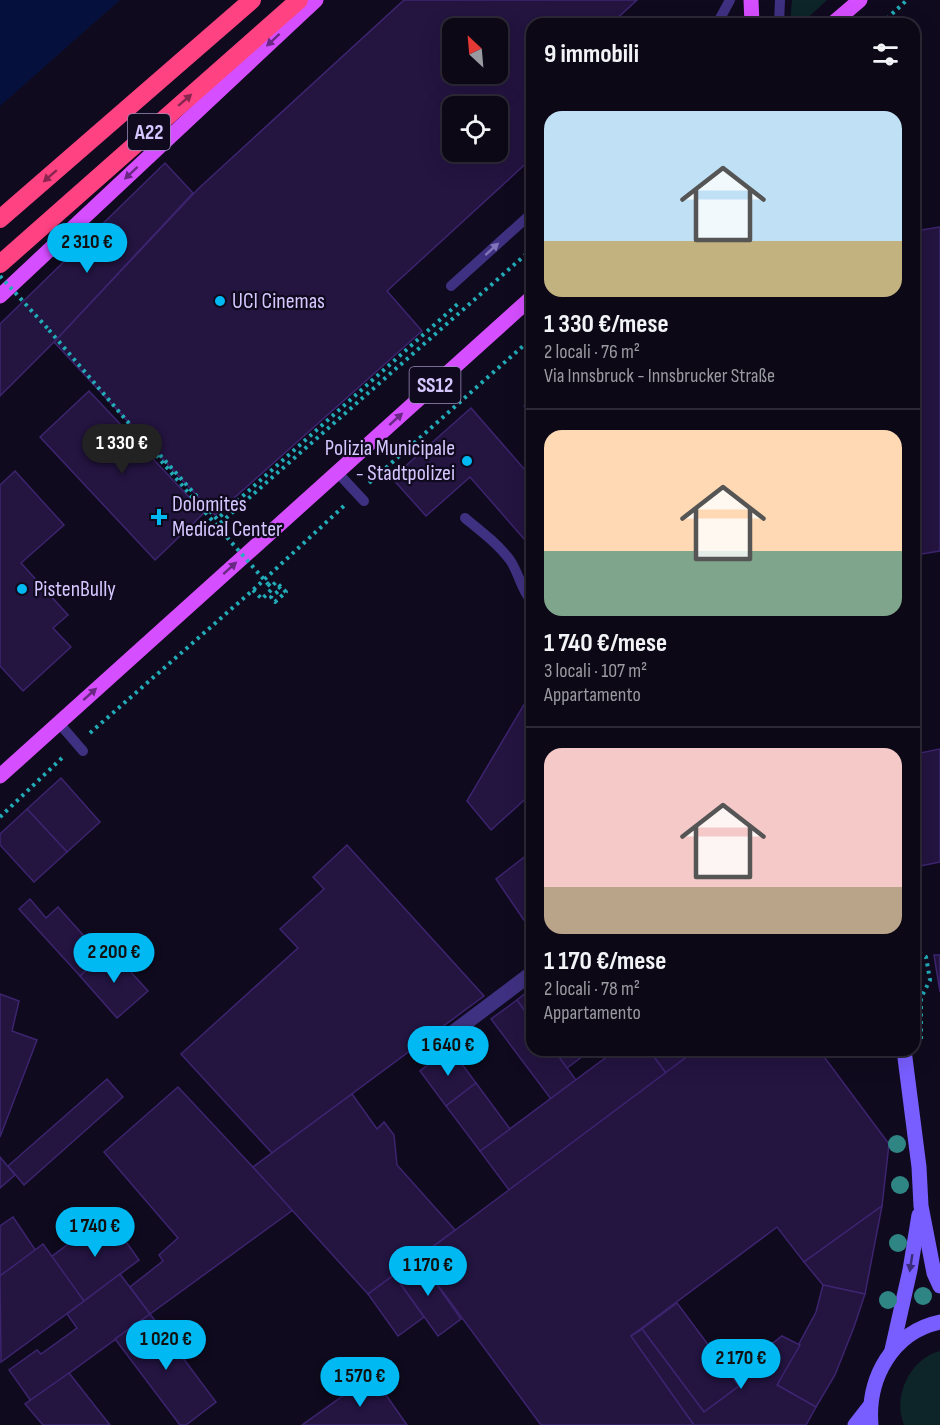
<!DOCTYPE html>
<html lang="it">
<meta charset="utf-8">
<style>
body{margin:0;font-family:"Sofia Sans Condensed",sans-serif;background:#15111f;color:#f1f3f6;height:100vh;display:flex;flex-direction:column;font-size:22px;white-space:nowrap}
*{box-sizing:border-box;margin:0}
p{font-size:20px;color:#9a9aa1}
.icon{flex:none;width:33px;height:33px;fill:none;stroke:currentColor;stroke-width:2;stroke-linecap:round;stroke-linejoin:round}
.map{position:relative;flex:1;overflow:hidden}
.details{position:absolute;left:526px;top:18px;width:394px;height:1038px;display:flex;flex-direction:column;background:#0c0816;border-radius:18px;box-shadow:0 6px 24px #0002,0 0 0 2px #2c2935}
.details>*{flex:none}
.needle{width:39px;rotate:334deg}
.controls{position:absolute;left:442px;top:18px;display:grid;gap:12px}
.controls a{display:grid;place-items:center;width:66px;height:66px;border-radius:12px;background:#0c0816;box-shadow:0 6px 24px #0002,0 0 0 2px #2c2935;font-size:30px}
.price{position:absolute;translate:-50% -51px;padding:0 14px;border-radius:21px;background:#00b8f2;color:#111;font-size:20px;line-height:39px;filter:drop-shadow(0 2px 3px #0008)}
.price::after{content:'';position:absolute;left:50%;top:36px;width:18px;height:14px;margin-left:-9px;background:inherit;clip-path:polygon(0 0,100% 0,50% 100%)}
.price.selected{background:#222;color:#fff}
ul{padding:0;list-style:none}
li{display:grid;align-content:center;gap:12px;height:318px;padding:0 18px}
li+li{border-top:2px solid #2c2935}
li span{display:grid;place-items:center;height:186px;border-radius:18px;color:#555}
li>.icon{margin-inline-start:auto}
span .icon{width:108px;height:108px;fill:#fffc;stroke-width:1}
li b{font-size:26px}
h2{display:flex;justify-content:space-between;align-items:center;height:72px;padding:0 18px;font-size:26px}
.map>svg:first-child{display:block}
</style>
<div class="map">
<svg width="940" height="1425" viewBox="0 0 940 1425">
<rect width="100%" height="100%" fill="#100a1e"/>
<g fill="#0d2528">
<polygon points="792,0 827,0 801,24 790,24"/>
<path d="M940 1351V1425H904C892 1396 910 1359 940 1351Z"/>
</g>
<polygon fill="#05113c" points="0,0 120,0 0,106"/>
<g fill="#231440" stroke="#3d246f" stroke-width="1.5" fill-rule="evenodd">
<path d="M404 0H637L611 24H532V158L387 291 422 331 215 515 54 342 198 189ZM453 28H498V74H453ZM453 106H498V152H453Z"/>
<polygon points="165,163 193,193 54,342 0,396 0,324"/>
<polygon points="940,227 940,551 915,555 915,231"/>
<polygon points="89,391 204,513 155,560 40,437"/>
<polygon points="532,398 532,415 524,406"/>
<polygon points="471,408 532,478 532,548 470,477 426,516 392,478"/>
<polygon points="15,471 64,525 21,563 68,615 53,628 71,647 23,691 0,666 0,485"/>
<polygon points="532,691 532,793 491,830 467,801"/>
<polygon points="940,749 940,862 920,866 915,837 915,754"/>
<polygon points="61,778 100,822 67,852 27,809"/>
<polygon points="27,809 67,852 34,882 0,845 0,834"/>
<polygon points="347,845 484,996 272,1153 181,1054 298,948 280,929 324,889 313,877"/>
<polygon points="532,851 532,932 496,879"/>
<polygon points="30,899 46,918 58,907 102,956 80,976 19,909"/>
<polygon points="110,949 148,991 117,1018 80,976"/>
<polygon points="934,955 940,955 940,992"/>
<polygon points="532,988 532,1021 517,1000"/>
<polygon points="0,994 19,1001 12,1031 37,1040 0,1137"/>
<polygon points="517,1000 532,1021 532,1050 554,1050 576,1080 551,1099 491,1019"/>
<polygon points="450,1048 476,1083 446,1106 420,1071"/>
<polygon points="554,1050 585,1050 587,1053 567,1068"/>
<polygon points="616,1050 649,1050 666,1073 509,1190 480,1151"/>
<polygon points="649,1050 678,1050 685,1058 666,1073"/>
<polygon points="678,1050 696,1050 685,1058"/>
<polygon points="696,1050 819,1050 889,1144 882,1206 804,1262 777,1227 631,1336 694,1425 541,1425 418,1258"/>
<polygon points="107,1079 123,1097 24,1185 8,1166"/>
<polygon points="476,1083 510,1129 480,1151 446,1106"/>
<polygon points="178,1087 293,1210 150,1314 130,1287 163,1261 159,1255 178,1238 104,1152"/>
<polygon points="352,1094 377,1129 384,1122 394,1135 397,1165 455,1230 368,1294 253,1167"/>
<polygon points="0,1157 15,1175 0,1188"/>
<polygon points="882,1206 865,1294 823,1285 804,1262"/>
<polygon points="107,1215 139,1260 84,1301 51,1257"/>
<polygon points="13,1217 36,1251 0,1276 0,1226"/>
<polygon points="43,1244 84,1301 1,1362 0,1276"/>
<polygon points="418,1258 461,1319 438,1336 394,1275"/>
<polygon points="120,1274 150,1314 31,1401 9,1370 37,1350 41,1354 77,1328 67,1314"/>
<polygon points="394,1275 424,1317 398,1336 368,1294"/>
<polygon points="823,1285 865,1294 854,1327 835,1375 816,1407 777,1385 816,1312"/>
<polygon points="677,1303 739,1386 704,1412 642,1329"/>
<polygon points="150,1314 216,1402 186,1425 180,1425 115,1339"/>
<polygon points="642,1329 704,1412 739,1386 731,1376 782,1336 800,1345 777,1385 816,1407 806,1425 694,1425 631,1336"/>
<polygon points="69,1373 110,1425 43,1425 25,1404"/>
<polygon points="372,1375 407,1425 302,1425"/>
</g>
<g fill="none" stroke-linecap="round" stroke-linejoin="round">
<g stroke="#22acb8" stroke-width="4" stroke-dasharray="3 4.5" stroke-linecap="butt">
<polyline points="881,24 907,0"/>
<polyline points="49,330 217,526 532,249"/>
<polyline points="135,427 217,519 460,302"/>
<polyline points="369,483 532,338"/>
<polyline points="268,584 271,587 276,582 286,592 275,602 271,597 281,589 277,585"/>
<polyline points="253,590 262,599 274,587"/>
<polyline points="90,733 253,590 346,504"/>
<polyline points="0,817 64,756"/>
<polyline points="915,874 918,893 915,907"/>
<polyline points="915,932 915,950 926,957 930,980 921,998 921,1039"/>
</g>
<g stroke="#3f3181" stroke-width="10">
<polyline points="717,24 730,0"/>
<polyline points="779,24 780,0"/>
<polyline points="451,286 532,213"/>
<polyline points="529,383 532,380"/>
<polyline points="337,472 364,501"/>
<path d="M465 518C481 531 498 544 510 560 519 573 521 590 532 602"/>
<polyline points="58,722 83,751"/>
</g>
<polyline stroke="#3f3181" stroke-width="15" points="447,1037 532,973"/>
<g stroke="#785eff" stroke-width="15">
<polyline points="904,1050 919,1167 921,1206 934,1273 940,1286"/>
<polyline points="892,1350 910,1270 919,1215"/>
<polyline points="855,1425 869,1407"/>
<path d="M871 1425C867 1379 892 1332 940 1322"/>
</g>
<g stroke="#d54eff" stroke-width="15">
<polyline points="751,0 752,24"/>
<polyline points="832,24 860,0"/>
<polyline points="0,296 316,0"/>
<polyline points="0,776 532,297"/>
</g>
<g stroke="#ff4282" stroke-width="18">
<polyline points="0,219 252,0"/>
<polyline points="0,264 299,0"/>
</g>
<g stroke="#22acb8" stroke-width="4" stroke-dasharray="3 4.5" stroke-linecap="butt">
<polyline points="0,276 49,330"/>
<polyline points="217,526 268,584"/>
</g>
</g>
<g fill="#2f8584">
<circle cx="897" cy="1144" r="9"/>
<circle cx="900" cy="1185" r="9"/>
<circle cx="898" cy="1243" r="9"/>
<circle cx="923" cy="1296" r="9"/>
<circle cx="888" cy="1300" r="9"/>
</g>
<defs><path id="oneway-solid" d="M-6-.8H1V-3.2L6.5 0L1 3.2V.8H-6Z" transform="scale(1.5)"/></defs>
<g fill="#692983">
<use href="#oneway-solid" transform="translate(273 40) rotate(137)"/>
<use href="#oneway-solid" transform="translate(131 173) rotate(137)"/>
<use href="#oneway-solid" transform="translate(396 419) rotate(-42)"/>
<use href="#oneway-solid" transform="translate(230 568) rotate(-42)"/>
<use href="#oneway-solid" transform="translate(90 694) rotate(-42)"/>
</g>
<g fill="#882650">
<use href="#oneway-solid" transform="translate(185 100) rotate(-41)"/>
<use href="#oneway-solid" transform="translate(50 176) rotate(139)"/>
</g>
<use fill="#8274ba" href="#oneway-solid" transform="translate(492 249) rotate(-42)"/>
<use fill="#3a2c78" href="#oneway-solid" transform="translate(911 1263) rotate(99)"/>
<g fill="#00b8f2" stroke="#100a1e" stroke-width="2">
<circle cx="220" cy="301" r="6"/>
<circle cx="467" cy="461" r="6"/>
<path d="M156 508h6v6h6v6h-6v6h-6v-6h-6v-6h6z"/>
<circle cx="22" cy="589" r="6"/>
</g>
<g text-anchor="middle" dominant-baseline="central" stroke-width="4.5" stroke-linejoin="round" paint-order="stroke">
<g fill="#100a1e" stroke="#9a8ebc" stroke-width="1.5">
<rect x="128" y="114" width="42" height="36" rx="4.5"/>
<rect x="409.5" y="367" width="51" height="36" rx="4.5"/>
</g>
<g font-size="21" font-weight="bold" fill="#d5c7ff">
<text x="149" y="132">A22</text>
<text x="435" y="385">SS12</text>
</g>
<g font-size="22" fill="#d5c7ff" stroke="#100a1e" text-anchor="start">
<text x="232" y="301">UCI Cinemas</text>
<text x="455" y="448" text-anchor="end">Polizia Municipale<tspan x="455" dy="25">- Stadtpolizei</tspan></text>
<text x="172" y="504">Dolomites<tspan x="172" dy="25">Medical Center</tspan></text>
<text x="34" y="589">PistenBully</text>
</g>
</g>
</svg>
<div class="controls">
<a><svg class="needle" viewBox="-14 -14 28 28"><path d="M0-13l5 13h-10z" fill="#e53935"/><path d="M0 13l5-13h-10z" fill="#9a9aa1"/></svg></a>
<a><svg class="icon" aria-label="locate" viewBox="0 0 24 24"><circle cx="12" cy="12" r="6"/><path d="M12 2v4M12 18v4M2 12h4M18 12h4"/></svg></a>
</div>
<b class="price" style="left:87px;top:274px">2 310 €</b>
<b class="price selected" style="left:122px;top:475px">1 330 €</b>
<b class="price" style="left:114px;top:984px">2 200 €</b>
<b class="price" style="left:448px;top:1077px">1 640 €</b>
<b class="price" style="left:95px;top:1258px">1 740 €</b>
<b class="price" style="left:428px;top:1297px">1 170 €</b>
<b class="price" style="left:166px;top:1371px">1 020 €</b>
<b class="price" style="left:741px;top:1390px">2 170 €</b>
<b class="price" style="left:360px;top:1408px">1 570 €</b>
<section class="details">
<h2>9 immobili<svg class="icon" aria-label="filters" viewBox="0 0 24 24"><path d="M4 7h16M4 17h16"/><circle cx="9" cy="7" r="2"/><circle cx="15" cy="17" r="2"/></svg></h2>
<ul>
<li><span style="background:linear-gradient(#bfe0f5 70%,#c2b280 0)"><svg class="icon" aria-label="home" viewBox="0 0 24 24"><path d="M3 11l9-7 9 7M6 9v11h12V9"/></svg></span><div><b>1 330 €/mese</b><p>2 locali · 76 m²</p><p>Via Innsbruck - Innsbrucker Straße</p></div></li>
<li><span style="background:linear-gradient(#ffd9b3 65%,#7fa58c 0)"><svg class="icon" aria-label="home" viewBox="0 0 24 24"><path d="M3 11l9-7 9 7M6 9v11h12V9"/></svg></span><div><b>1 740 €/mese</b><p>3 locali · 107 m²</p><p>Appartamento</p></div></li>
<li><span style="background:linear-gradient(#f6c9c9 75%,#b9a48a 0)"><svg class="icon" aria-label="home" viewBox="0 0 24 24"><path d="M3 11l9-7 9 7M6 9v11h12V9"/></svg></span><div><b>1 170 €/mese</b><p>2 locali · 78 m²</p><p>Appartamento</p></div></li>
</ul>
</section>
</div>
